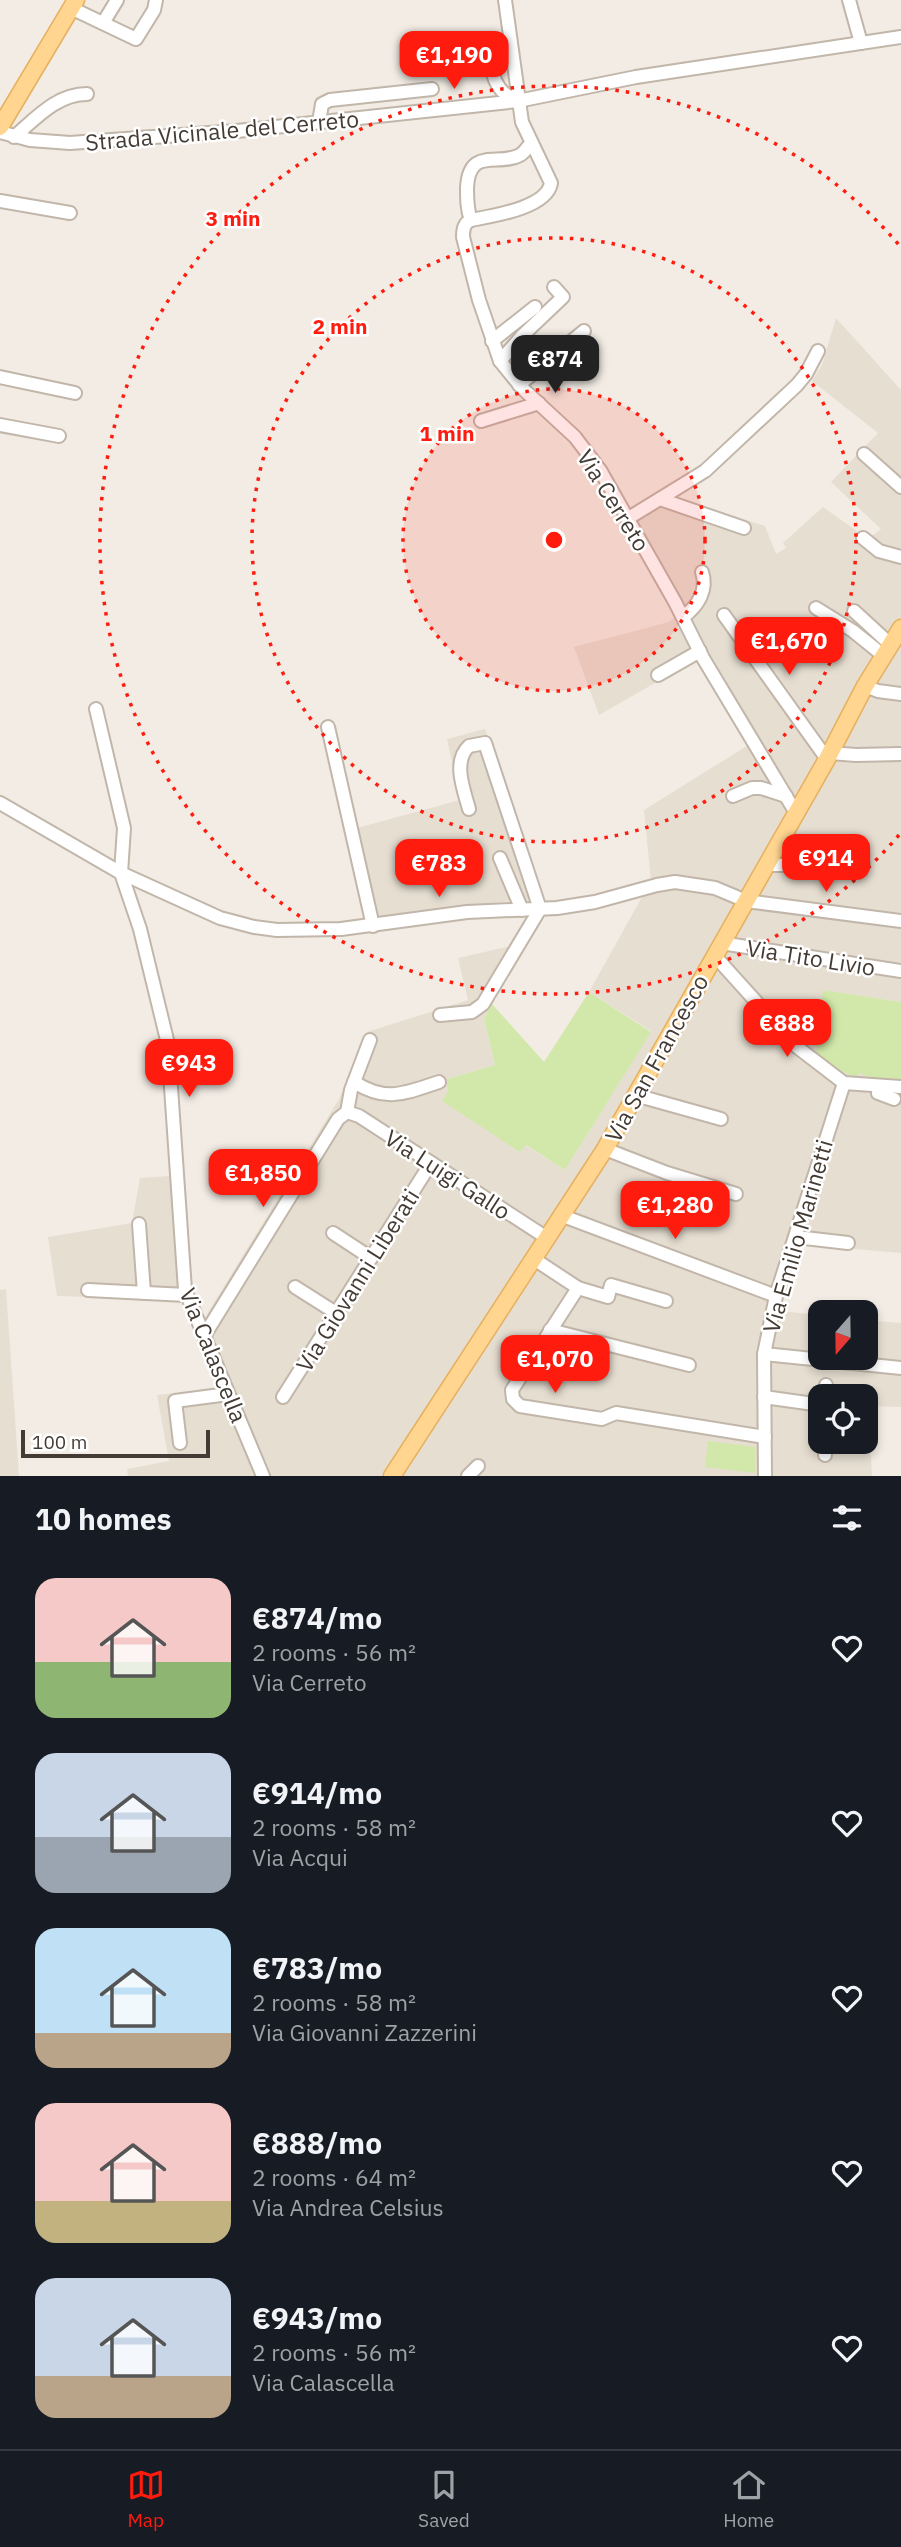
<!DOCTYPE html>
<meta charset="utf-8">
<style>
body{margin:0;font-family:"IBM Plex Sans",sans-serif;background:#242831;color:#f1f3f6;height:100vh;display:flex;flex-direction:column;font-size:26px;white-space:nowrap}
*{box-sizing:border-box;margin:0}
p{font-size:23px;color:#9ea1a6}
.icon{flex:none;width:38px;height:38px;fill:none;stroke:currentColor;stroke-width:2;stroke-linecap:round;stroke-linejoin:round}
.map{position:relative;height:1476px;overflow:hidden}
.side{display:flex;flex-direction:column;background:#171b24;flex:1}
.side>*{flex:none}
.needle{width:46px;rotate:200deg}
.fabs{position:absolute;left:808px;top:1300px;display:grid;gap:14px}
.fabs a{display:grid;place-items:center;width:70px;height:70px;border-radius:14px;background:#171b24;box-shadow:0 4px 10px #0003;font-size:35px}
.scale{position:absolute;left:21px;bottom:18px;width:189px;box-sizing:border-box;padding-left:7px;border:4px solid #443c34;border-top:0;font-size:19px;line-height:24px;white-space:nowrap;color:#443c34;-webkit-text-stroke:5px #fff;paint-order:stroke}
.price{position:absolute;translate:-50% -60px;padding:0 16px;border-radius:14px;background:#ff1b0e;color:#fff;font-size:23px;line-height:46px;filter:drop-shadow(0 2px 4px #0008)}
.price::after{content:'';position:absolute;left:50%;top:42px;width:21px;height:16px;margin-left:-10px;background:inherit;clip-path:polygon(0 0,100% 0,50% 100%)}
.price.current{background:#222;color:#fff}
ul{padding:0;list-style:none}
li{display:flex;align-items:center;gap:21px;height:175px;padding:0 35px}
li span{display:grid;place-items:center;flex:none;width:196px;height:140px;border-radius:21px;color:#555}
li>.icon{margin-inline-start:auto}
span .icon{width:84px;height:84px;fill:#fffc;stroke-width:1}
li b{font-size:30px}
h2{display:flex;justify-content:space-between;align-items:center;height:84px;padding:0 35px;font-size:30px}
.menu{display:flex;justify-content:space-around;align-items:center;height:98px;border-top:2px solid #363941;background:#171b24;font-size:19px;color:#9ea1a6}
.menu a{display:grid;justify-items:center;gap:4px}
.menu .current{color:#ff1b0e}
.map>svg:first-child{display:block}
</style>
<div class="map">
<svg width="901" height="1476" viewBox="0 0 901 1476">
<rect width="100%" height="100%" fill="#f2ece4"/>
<g fill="#e6ded1" fill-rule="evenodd">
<path d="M836 318 901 390V1002L823 990 859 1073 901 1084V1253L797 1244 786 1277 779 1311 821 1315V1358H866V1320L901 1323V1407L868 1406 872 1476H128L127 1469 169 1461 157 1395 220 1388 180 1300 57 1296 48 1237 132 1223 140 1178 185 1175 192 1289 204 1319 339 1099 367 1032 468 1000 458 958 525 943 484 1018 495 1065 447 1079 521 1151 525 1145 565 1170 651 1031 589 992 651 881 644 810 750 744 695 660 599 715 574 647 669 622 675 617 619 517 664 493 765 526 776 554 786 548 783 543 823 507 868 539 881 529 831 482 878 433 812 381 822 365ZM821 1396H866V1442H821Z"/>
<polygon points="485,729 495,753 542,901 511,901 366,918 346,831 460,800 447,739"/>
<polygon points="6,1289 19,1476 0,1476 0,1290"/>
</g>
<g fill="#d2e8ab">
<polygon points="823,990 901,1002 901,1084 875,1081 860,1073 855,1077 826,1064 816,1055"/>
<polygon points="589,992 651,1032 565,1170 526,1145 520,1152 442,1101 448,1091 447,1079 495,1065 484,1018 492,1004 544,1062"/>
<polygon points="708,1441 755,1447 755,1473 705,1467"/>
</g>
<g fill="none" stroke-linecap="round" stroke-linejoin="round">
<g stroke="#c1b6a9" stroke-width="16">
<g id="minor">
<path d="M505 0 522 122 551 183C547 208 492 216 471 220 464 223 463 229 463 237L479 300 500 361 522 388 575 437 600 470 675 602 703 658 796 813"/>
<polyline points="849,0 861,43"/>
<polyline points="71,8 136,39 154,10 156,0"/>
<polyline points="103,23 117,0"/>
<path d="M490 40C492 67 489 89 517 101"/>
<polyline points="319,122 322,104 330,100 432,89"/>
<polyline points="0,132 30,140 70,143 237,131 518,101 636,77 901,37"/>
<path d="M14 137C36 118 57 94 87 94"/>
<polyline points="0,201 70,213"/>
<path d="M471 220C467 210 467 199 467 188 469 146 498 167 520 155 525 152 527 148 531 143"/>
<polyline points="492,341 535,307"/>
<polyline points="500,361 523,335 563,297 554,287"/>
<polyline points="0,377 75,393"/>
<polyline points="519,385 584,331"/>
<polyline points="481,421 539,403"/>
<polyline points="0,425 59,436"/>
<polyline points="864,454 901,487"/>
<polyline points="660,499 744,528"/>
<polyline points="627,519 705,471 797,385 806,374 818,351"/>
<polyline points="863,538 879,551 901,557"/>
<polyline points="816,608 853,631 884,656"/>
<polyline points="854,611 891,645"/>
<polyline points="724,615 827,759"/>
<path d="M683 617C698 606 708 590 702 572"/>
<polyline points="658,675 700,651"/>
<polyline points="865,686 878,691 901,694"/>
<polyline points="96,709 124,828 121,873 220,918 254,927 277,930 341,929 467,912 557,908 595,902 657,885 675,882 715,888 746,901 901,921"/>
<polyline points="328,727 373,926"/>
<polyline points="830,753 856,755 901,754"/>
<polyline points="733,796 752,788 761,788 786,796"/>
<polyline points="0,803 121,873 140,929 168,1044 185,1290 263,1476"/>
<polyline points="500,858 522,910"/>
<polyline points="766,865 863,865"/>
<polyline points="721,943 901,971"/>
<polyline points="714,955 797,1047 844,1083 901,1087"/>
<path d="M440 1015 472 1012 483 1004 540 909 485 743 469 746C452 762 464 790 469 809"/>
<path d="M354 1082C387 1103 405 1093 439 1082"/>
<polyline points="879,1086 878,1093 894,1099"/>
<polyline points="635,1095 721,1119"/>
<polyline points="347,1112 359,1116 547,1238"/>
<polyline points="347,1112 351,1090 370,1040"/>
<polyline points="605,1149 667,1173 736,1194"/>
<polyline points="563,1216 776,1296"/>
<polyline points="139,1224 144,1293"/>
<polyline points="333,1233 371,1258"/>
<polyline points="796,1237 848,1243"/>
<polyline points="534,1259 578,1288 512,1390 513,1399 520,1406 602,1419 616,1413 765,1437"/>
<polyline points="295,1287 336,1313"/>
<polyline points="578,1288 608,1297 611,1285 666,1301"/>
<polyline points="88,1290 186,1295"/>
<polyline points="550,1330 689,1365"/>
<polyline points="204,1336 338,1119 347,1112"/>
<polyline points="764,1354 901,1368"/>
<polyline points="824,1396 826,1385"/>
<polyline points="283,1397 431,1163"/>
<polyline points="764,1397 821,1405"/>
<polyline points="824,1442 825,1455"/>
<polyline points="180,1443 175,1401 228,1394"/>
<polyline points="468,1476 478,1466"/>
<polyline points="765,1476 764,1354 776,1296 844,1083"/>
</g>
</g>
<g stroke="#e6b05e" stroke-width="19">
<g id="major">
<polyline points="0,127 76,0"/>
<polyline points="392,1476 605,1149 827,759 865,686 901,628"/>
</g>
</g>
<use href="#minor" stroke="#fff" stroke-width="12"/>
<use href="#major" stroke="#ffd590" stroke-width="16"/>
</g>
<circle cx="554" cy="540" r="151" fill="#ff1b0e" fill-opacity=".12"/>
<g fill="none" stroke="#ff1b0e" stroke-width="3.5" stroke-dasharray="3.5 7">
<circle cx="554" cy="540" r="151"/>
<circle cx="554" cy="540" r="302"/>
<path d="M899 835A454 454 0 1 1 899 245"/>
</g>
<g text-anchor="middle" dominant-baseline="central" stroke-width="5" stroke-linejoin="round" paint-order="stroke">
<g font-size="23" fill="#443c34" stroke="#fff">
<text transform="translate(222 130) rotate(-5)">Strada Vicinale del Cerreto</text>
<text transform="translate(614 500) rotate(58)">Via Cerreto</text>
<text transform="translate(811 957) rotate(9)">Via Tito Livio</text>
<text transform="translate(656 1058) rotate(-61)">Via San Francesco</text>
<text transform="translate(448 1174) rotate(33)">Via Luigi Gallo</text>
<text transform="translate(797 1236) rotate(-74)">Via Emilio Marinetti</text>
<text transform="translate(357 1280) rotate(-58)">Via Giovanni Liberati</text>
<text transform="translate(214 1355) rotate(68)">Via Calascella</text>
</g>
</g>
<circle cx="554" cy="540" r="10" fill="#ff1b0e" stroke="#fff" stroke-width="3.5"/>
<g font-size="21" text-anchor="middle" font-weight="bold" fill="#ff1b0e" stroke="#fff" stroke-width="5" stroke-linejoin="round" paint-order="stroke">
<text x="233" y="226">3 min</text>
<text x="340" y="334">2 min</text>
<text x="447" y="441">1 min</text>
</g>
</svg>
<div class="fabs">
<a><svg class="needle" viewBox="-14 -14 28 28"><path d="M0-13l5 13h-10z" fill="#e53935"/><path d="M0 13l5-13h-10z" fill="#9ea1a6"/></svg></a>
<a><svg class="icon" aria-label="locate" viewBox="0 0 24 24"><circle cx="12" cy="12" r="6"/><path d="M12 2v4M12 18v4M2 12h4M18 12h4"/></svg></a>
</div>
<div class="scale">100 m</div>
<b class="price" style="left:454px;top:91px">€1,190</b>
<b class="price current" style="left:555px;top:395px">€874</b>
<b class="price" style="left:789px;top:677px">€1,670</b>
<b class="price" style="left:826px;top:894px">€914</b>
<b class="price" style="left:439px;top:899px">€783</b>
<b class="price" style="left:787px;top:1059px">€888</b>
<b class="price" style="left:189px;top:1099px">€943</b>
<b class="price" style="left:263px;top:1209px">€1,850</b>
<b class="price" style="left:675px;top:1241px">€1,280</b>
<b class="price" style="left:555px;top:1395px">€1,070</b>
</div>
<section class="side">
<h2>10 homes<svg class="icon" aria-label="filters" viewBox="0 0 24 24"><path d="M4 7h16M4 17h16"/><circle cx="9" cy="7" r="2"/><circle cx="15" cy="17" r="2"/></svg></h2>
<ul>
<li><span style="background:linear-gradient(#f6c9c9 60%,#8fb573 0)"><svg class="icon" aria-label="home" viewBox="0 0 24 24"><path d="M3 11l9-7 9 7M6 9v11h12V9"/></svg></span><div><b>€874/mo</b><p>2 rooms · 56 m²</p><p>Via Cerreto</p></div><svg class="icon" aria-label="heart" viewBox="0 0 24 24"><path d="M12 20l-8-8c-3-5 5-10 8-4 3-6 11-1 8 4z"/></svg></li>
<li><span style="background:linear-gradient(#c9d6e8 60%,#9aa5b1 0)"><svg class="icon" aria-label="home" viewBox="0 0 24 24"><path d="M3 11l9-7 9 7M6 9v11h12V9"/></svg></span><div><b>€914/mo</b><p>2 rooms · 58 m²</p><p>Via Acqui</p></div><svg class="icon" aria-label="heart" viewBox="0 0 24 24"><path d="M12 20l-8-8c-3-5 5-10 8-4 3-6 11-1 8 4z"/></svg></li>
<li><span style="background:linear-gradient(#bfe0f5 75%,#b9a48a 0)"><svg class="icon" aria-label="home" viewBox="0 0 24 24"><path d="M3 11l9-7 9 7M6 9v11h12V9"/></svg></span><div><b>€783/mo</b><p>2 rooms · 58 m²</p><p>Via Giovanni Zazzerini</p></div><svg class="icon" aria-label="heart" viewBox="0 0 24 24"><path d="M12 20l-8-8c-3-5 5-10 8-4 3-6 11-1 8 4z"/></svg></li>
<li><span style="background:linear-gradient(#f6c9c9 70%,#c2b280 0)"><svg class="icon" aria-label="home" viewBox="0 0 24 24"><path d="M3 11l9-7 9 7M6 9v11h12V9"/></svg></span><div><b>€888/mo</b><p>2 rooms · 64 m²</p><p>Via Andrea Celsius</p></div><svg class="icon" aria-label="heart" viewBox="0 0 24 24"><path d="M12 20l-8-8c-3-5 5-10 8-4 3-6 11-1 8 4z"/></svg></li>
<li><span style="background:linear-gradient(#c9d6e8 70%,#b9a48a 0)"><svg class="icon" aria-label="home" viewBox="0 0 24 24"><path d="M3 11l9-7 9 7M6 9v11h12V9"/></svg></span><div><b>€943/mo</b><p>2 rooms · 56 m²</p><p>Via Calascella</p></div><svg class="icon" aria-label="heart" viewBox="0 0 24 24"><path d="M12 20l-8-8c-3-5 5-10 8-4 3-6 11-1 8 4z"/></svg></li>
</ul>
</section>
<nav class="menu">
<a class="current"><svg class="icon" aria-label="map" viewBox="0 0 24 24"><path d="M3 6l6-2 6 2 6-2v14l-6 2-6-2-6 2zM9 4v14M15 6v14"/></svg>Map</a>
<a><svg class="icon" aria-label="saved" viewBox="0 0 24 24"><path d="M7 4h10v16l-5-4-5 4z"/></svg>Saved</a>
<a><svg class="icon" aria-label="home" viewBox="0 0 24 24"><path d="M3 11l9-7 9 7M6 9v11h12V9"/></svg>Home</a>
</nav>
